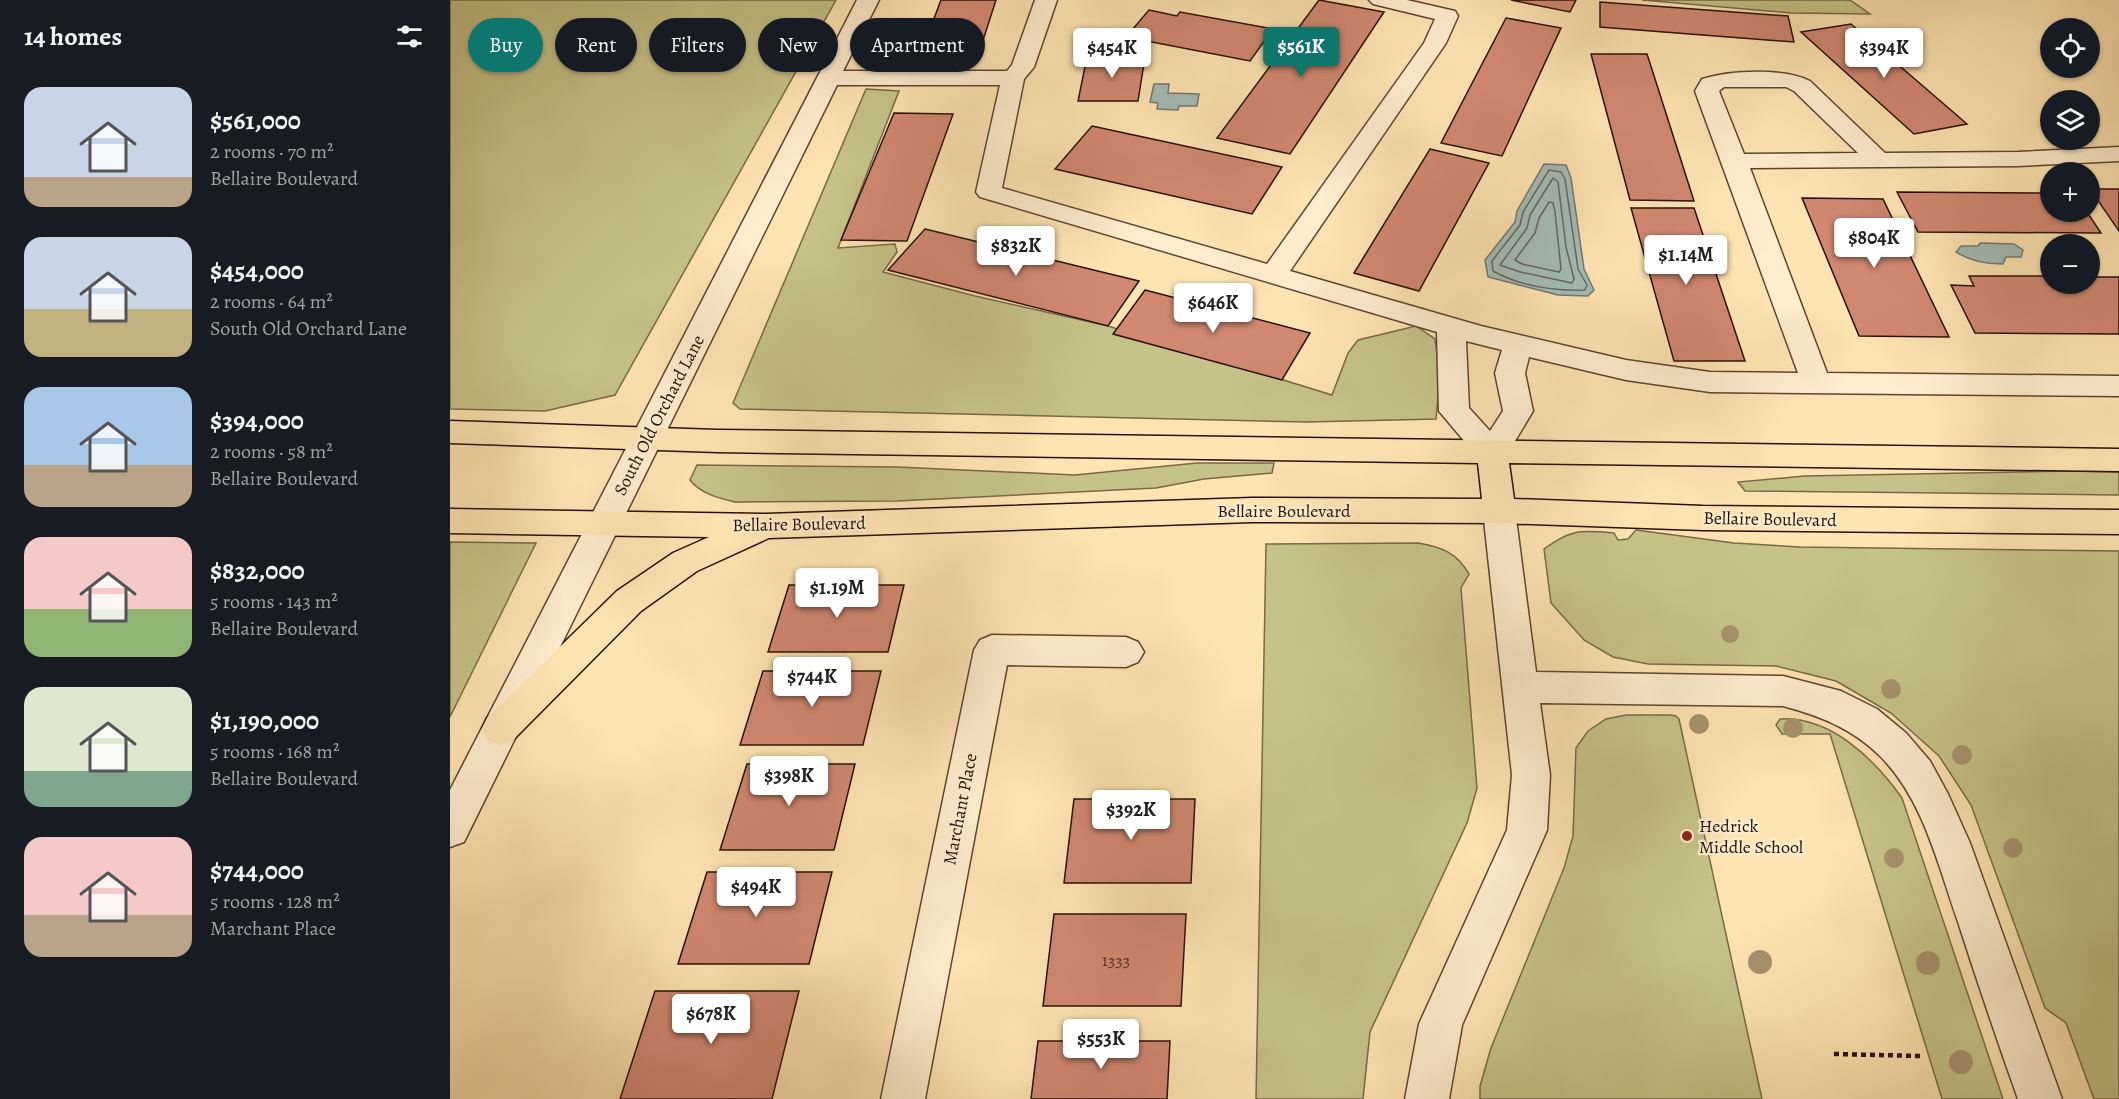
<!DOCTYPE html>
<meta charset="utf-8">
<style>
body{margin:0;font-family:Alegreya,serif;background:#20242c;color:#f1f3f6;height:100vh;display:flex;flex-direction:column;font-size:22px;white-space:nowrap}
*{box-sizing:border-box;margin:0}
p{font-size:20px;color:#9ea1a6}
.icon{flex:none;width:33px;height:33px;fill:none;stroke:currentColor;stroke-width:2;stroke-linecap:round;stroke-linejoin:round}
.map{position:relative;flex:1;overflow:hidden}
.drawer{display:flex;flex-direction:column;background:#171b24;width:450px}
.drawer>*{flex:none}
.guide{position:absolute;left:18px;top:18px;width:570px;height:54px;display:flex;gap:12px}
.buttons{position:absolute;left:1590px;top:18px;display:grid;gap:12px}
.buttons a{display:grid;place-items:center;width:60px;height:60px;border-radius:50%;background:#171b24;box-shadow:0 2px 4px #0004;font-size:30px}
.price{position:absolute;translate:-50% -51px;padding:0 14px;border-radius:6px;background:#fff;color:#222;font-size:20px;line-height:39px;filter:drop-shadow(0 2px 3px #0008)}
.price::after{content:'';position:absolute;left:50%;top:36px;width:18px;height:14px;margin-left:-9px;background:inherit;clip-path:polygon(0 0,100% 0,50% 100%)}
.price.active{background:#0f766e;color:#fff}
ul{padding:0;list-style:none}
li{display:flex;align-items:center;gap:18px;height:150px;padding:0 24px}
li span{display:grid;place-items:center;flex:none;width:168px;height:120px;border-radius:18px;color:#555}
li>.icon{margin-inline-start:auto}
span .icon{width:72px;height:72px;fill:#fffc;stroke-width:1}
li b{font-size:26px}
h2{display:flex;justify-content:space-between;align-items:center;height:72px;padding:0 24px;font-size:26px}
.chip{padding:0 21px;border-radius:27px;background:#171b24;box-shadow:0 2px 4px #0004;font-size:21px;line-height:54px}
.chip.active{background:#0f766e;color:#fff}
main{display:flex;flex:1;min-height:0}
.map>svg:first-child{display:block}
</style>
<main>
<section class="drawer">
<h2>14 homes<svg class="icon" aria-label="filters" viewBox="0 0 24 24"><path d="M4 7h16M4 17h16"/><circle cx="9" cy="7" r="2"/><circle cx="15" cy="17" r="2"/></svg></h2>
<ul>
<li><span style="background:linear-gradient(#c9d6e8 75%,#b9a48a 0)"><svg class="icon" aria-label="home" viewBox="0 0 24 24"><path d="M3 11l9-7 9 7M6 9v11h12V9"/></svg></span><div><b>$561,000</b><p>2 rooms · 70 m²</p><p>Bellaire Boulevard</p></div></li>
<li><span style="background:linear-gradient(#c9d6e8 60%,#c2b280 0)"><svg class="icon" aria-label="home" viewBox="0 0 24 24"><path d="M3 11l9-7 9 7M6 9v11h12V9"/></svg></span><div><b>$454,000</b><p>2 rooms · 64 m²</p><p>South Old Orchard Lane</p></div></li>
<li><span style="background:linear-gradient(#a9c7e8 65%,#b9a48a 0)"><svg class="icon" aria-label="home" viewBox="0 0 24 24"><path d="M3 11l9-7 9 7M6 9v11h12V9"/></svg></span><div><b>$394,000</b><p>2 rooms · 58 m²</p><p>Bellaire Boulevard</p></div></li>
<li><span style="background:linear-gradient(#f6c9c9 60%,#8fb573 0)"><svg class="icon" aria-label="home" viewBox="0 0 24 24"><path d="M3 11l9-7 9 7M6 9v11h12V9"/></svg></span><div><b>$832,000</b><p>5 rooms · 143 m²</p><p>Bellaire Boulevard</p></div></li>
<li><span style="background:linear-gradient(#dfe7d0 70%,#7fa58c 0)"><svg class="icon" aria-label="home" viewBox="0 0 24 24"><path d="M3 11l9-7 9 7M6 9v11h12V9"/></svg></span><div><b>$1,190,000</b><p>5 rooms · 168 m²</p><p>Bellaire Boulevard</p></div></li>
<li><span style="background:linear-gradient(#f6c9c9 65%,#b9a48a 0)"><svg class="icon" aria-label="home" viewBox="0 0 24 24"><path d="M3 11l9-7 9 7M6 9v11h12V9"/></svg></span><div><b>$744,000</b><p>5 rooms · 128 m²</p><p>Marchant Place</p></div></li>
</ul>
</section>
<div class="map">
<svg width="1669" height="1099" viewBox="0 0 1669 1099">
<rect width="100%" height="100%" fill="#ffe4b3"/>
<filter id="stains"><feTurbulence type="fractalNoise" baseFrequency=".00333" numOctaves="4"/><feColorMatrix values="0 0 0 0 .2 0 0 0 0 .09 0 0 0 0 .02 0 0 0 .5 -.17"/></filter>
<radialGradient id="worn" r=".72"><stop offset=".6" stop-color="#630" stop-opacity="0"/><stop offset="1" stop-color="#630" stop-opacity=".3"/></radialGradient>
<g fill="#c5c389" stroke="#766a47" stroke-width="1.5">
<polygon points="0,0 386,0 165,395 95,411 0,409"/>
<polygon points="1192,0 1400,0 1420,14 1341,13"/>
<polygon points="416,89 449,91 388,248 445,244 447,252 433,272 525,296 658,326 882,395 898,353 908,340 966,326 985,339 990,377 986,419 857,422 290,409 283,403"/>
<path d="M747 463H824L822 473 754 479 706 488 447 501 285 502C269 498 251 494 240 480L247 465 447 467 625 475Z"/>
<polygon points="1618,471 1669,472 1669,495 1295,491 1288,482 1355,476"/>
<path d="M1186 530 1284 543 1350 547 1669 551V1099H1644L1616 1023 1595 1008 1521 805 1489 756 1441 713 1386 681 1326 666 1198 664 1163 657 1134 640 1101 603 1094 549C1121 529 1130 530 1164 533L1168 540 1178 539Z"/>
<polygon points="0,542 86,543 0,717"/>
<path d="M968 543C992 547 1007 553 1019 574L1011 588 1027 788 1017 823 920 1032 913 1099H806L816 544Z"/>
<polygon points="1176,715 1220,715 1226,716 1229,719 1312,1099 1030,1099 1030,1086 1041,1048 1114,868 1123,836 1126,748 1138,731 1156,719"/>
<path d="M1330 719C1381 716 1425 760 1452 798L1553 1099H1492L1380 734H1332L1326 725Z"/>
</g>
<g fill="#a3bcb6" stroke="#71776f" stroke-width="1.5">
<polygon points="704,84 719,84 718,93 749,94 747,106 729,106 728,110 707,109 708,103 700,102"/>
<polygon points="1094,164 1116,165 1121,178 1134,269 1144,290 1138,296 1108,295 1038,277 1035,260 1065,222 1067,211"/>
<path d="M1530 243 1564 244 1573 250 1571 257H1556L1553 264C1536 264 1520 261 1506 252L1511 246H1528Z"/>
</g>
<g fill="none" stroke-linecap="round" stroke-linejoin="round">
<g stroke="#64665e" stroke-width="1.5">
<path d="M1099 170 1111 172 1115 179 1128 269 1137 285 1135 290C1104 291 1070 286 1043 271L1042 261 1070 225 1073 212Z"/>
<polygon points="1103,178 1108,182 1116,247 1124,279 1122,283 1070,272 1050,265 1077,228 1080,215"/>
<polygon points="1099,202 1103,203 1105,212 1111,269 1109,272 1072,264 1065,260 1085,233 1089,218"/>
</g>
</g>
<g fill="#d18871" stroke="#261005" stroke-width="1.5">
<polygon points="491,0 546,0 526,62 468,61"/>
<polygon points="869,0 934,12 840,154 767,138"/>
<polygon points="1061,0 1126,0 1120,12"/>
<polygon points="1150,2 1338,16 1344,42 1150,27"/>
<polygon points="699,10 727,16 730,12 823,29 800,61 676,37"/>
<polygon points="1056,18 1111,28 1052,156 991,143"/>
<polygon points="1401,24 1517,124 1464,134 1351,32"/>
<polygon points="1141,54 1197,54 1244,201 1180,200"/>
<polygon points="637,57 695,57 688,101 628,101"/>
<polygon points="444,113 503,114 457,241 391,240"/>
<polygon points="642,126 832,167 802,214 605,169"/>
<polygon points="980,149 1039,163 969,291 904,273"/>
<polygon points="1640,189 1669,189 1669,231"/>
<polygon points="1447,192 1600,193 1600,212 1637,212 1651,233 1468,232"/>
<polygon points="1352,198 1433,199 1499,337 1409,336"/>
<polygon points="1181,208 1244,208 1295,361 1224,361"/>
<polygon points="475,229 689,281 658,326 438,270"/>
<polygon points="1519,276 1600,276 1600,284 1640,284 1640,277 1669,277 1669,334 1525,333 1501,285 1524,286"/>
<polygon points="695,290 860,333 832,380 663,334"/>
<polygon points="339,585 454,585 438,652 318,652"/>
<polygon points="313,671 431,671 413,745 290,745"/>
<polygon points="297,764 405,764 384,850 270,850"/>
<polygon points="624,799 745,799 741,883 614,883"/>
<polygon points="257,872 382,872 359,964 228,964"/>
<polygon points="604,914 736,914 731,1006 593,1006"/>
<polygon points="205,991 349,991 322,1099 170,1099"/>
<polygon points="588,1041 720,1041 717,1099 581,1099"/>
</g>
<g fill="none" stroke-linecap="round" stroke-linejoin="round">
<g stroke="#5c4530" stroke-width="3">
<g id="minor">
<path d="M407 0H429L393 71H557L562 65 585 0H607L584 67 574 79 552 188 817 264 974 43 985 19 923 4 919 0H957L1005 11 1008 16 996 43 840 271 1031 326 1176 360 1260 372 1348 373 1245 91 1252 79C1281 70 1333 68 1360 81L1435 153 1568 152 1669 147V161L1568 166 1300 168 1377 373 1669 376V396L1260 392 1176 380 1079 357 1075 373 1083 411 1053 461 1042 464 1031 461 989 411 987 332 530 197 526 192 550 85H387L14 842 0 847V790ZM1274 87H1336L1344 91 1408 153 1294 154 1269 91ZM1016 341 1052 350 1045 373 1053 411 1040 431 1019 408Z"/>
<path d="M1049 499 1060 502 1065 511 1086 672 1333 676 1391 691 1427 709 1456 733 1480 761 1498 794 1520 843 1612 1099H1568C1547 1040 1527 981 1508 922 1488 865 1473 798 1429 755 1401 728 1370 716 1333 706L1090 703 1100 775 1097 830 1012 1025 999 1099H955L969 1024 1057 830 1062 775 1033 511 1038 502Z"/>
<polygon points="542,635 676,637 688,642 694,652 688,662 676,667 557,665 475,1099 431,1099 524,650 530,640"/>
</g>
</g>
<g stroke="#261005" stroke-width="3">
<polygon id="major" points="0,421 268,430 1669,449 1669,471 1059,463 1064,499 1253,506 1669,510 1669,534 1253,530 1049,523 802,522 319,538 247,571 191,611 63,740 50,745 37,740 32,729 37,718 167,591 223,553 259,537 0,533 0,509 316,514 802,498 1032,499 1028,463 268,452 0,443"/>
</g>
<polyline stroke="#261005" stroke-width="4.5" stroke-dasharray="5 4" stroke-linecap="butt" points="1384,1054 1470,1056"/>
<use href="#minor" fill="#ffedce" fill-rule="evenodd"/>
<use href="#major" fill="#ffe4b3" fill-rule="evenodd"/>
</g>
<g fill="#a6926d">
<circle cx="1280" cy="634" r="9"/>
<circle cx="1441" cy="689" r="10"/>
<circle cx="1249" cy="724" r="10"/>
<circle cx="1343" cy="728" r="10"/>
<circle cx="1512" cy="755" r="10"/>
<circle cx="1563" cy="848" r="10"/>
<circle cx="1444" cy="858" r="10"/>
<circle cx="1310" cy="962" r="12"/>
<circle cx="1478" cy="963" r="12"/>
<circle cx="1511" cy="1062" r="12"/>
</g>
<circle fill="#8f2418" stroke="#ffedce" stroke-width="2" cx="1237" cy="836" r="6"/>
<g text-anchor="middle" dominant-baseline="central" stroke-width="4.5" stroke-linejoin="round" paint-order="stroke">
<g font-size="18" fill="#261005" stroke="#ffedce">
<text transform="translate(209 415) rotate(-63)">South Old Orchard Lane</text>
<text x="834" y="511">Bellaire Boulevard</text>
<text transform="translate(1320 519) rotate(1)">Bellaire Boulevard</text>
<text transform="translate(349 524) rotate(-1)">Bellaire Boulevard</text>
<text transform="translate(510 809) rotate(-79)">Marchant Place</text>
</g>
<g font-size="18" fill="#261005" stroke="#ffedce" text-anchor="start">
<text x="1249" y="826">Hedrick<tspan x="1249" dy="21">Middle School</tspan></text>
</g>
<g font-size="18" fill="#512e20">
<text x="666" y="960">1333</text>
</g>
</g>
<rect width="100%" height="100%" filter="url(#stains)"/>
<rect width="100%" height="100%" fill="url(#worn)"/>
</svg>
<div class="buttons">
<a><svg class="icon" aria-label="locate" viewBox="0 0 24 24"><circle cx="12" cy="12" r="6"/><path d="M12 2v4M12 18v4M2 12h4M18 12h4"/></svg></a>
<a><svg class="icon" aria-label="layers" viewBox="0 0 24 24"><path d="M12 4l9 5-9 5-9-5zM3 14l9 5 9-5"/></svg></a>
<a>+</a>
<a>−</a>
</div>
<b class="price active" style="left:851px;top:78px">$561K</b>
<b class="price" style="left:662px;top:79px">$454K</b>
<b class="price" style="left:1434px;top:79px">$394K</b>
<b class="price" style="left:1424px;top:269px">$804K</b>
<b class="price" style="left:566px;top:277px">$832K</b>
<b class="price" style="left:1236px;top:286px">$1.14M</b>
<b class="price" style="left:763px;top:334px">$646K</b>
<b class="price" style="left:387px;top:619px">$1.19M</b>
<b class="price" style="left:362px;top:708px">$744K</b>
<b class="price" style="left:339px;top:807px">$398K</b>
<b class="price" style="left:681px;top:841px">$392K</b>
<b class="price" style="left:306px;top:918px">$494K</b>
<b class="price" style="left:261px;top:1045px">$678K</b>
<b class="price" style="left:651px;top:1070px">$553K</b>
<div class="guide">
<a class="chip active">Buy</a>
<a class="chip">Rent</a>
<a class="chip">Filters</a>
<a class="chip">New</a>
<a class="chip">Apartment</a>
</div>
</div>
</main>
